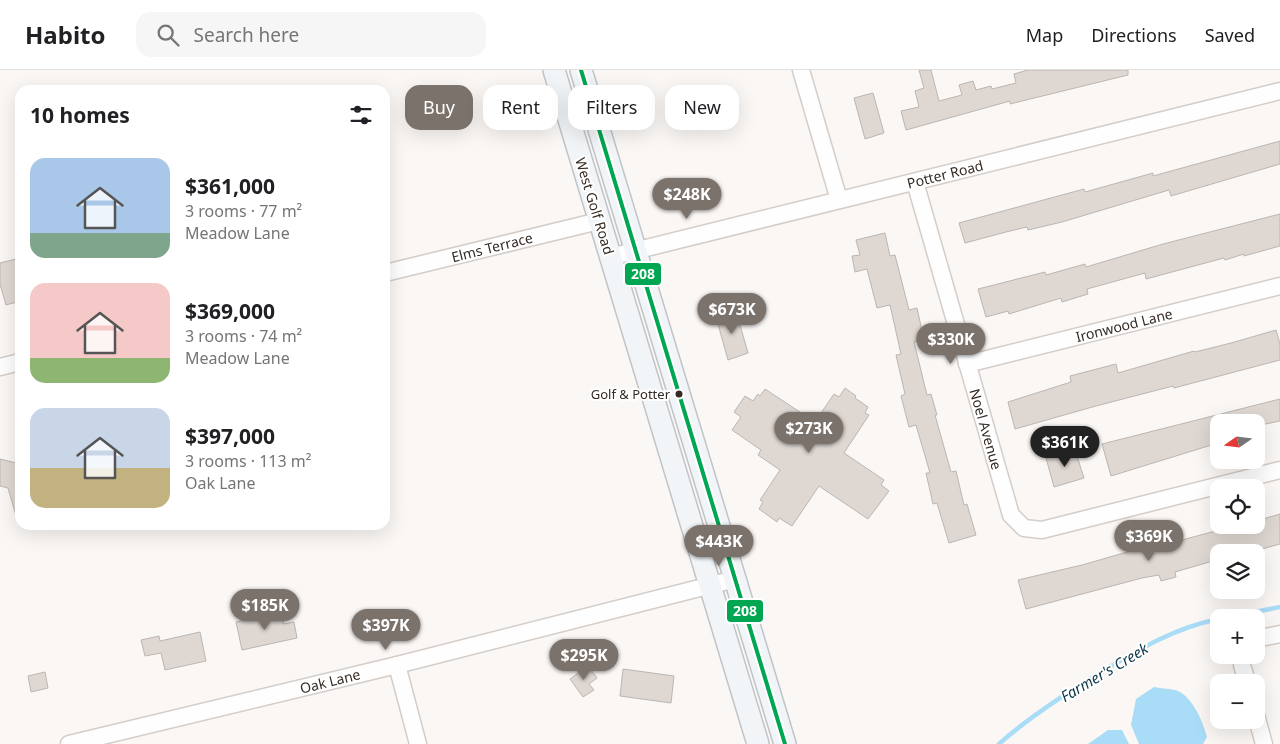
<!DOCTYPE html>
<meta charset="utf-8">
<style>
body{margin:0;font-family:"Noto Sans",sans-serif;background:#f6f6f6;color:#202124;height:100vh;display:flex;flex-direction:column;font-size:19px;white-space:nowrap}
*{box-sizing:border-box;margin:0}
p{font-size:16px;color:#757577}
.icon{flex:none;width:28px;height:28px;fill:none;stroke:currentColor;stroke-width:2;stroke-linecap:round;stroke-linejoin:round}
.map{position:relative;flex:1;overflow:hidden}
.sheet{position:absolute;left:15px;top:15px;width:375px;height:445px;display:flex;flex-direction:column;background:#fff;border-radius:15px;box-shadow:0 5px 20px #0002}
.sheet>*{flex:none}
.hud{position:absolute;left:405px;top:15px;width:475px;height:45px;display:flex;gap:10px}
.needle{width:32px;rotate:256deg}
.tools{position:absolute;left:1210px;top:344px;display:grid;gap:10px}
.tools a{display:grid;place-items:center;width:55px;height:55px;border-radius:10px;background:#fff;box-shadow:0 5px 20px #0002;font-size:25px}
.price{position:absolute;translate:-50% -42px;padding:0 11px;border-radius:18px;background:#7b726c;color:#fff;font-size:16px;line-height:32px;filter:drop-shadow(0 1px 2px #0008)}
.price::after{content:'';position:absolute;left:50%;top:30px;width:15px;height:11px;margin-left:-8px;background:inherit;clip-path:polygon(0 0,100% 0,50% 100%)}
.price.on{background:#222;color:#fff}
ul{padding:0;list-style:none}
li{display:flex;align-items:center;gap:15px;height:125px;padding:0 15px}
li span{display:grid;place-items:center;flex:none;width:140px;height:100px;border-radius:15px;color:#555}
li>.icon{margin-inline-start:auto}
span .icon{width:60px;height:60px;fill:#fffc;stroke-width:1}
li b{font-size:21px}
h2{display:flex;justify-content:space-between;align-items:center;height:60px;padding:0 15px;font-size:21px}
.chip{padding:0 18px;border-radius:15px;background:#fff;box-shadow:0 5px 20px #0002;font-size:18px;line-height:45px}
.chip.on{background:#7b726c;color:#fff}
header{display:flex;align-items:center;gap:30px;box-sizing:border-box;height:70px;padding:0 25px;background:#fff;border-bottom:1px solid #e0e0e0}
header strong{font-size:24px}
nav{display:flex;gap:28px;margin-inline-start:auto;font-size:18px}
.search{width:350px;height:45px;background:#f6f6f6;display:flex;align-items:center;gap:12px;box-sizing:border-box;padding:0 18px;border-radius:15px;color:#757577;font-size:19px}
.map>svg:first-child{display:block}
</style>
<header>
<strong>Habito</strong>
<div class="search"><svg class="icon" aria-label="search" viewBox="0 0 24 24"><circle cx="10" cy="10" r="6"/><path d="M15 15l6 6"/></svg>Search here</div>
<nav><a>Map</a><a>Directions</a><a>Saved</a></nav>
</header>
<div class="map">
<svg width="1280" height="674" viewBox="0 0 1280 674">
<rect width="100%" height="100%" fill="#faf7f5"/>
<g fill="#a9dcf6">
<path d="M1154 617C1161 619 1171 618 1178 621 1193 628 1203 652 1207 667L1203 674H1139L1131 655 1136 629Z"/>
<polygon points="1108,660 1122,660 1129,674 1088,674"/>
</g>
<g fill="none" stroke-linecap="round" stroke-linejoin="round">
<g stroke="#a9dcf6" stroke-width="4.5">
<polyline points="1225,548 1280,537"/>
<path d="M999 674C1033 644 1067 623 1105 600 1141 578 1177 557 1219 549"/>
</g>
</g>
<g fill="#ded7d2" stroke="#bcb6b2">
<polygon points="919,0 931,0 939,31 962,25 959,15 973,11 976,20 991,16 992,19 1016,13 1014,4 1028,0 1128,0 1128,5 1010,34 1010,31 906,60 901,41 919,37 915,21 924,18"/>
<polygon points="873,23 884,63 865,69 854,28"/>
<polygon points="1280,71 1280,94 1171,126 1169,120 1062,152 1028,160 1027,157 1006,162 965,173 959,153 1084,119 1085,122 1153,103 1153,106"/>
<polygon points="1280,144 1280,176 1244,186 1244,184 1225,190 1224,188 1146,209 1145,203 1087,219 1088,224 1062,232 1061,228 1009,244 1008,241 986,247 978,219 1045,202 1046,205 1085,194 1086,197 1163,174"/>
<polygon points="885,163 890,186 895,185 909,240 917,238 924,270 914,272 927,325 931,324 937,345 935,345 951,402 956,401 964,435 967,434 976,465 949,473 937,433 933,434 926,403 930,403 916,355 909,357 901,326 905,324 896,285 901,284 890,235 877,238 867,199 855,202 852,186 860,185 856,170"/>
<polygon points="20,188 20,210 16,211 20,231 6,235 0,214 0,193"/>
<polygon points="736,241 748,283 728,290 716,247"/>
<polygon points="1276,260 1280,274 1280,290 1174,318 1173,316 1096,336 1015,359 1008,332 1071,312 1070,306 1116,294 1118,303 1194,281 1195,282 1231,273"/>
<polygon points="845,318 856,326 855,328 868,337 865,343 869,345 844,383 884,410 881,415 889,421 868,449 819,416 792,456 779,448 777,452 759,439 763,432 760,430 780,400 758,385 761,380 732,360 741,347 734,342 745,326 753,331 758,324 760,326 765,319 815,352 834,324 839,327"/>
<polygon points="1280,329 1280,351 1256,356 1256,352 1212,352 1218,373 1111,406 1102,374"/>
<polygon points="1075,380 1084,408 1054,417 1046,388"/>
<polygon points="0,389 20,394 20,448 17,449 8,418 0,416"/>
<polygon points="1280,444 1280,474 1251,482 1211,482 1213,491 1175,502 1176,507 1161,511 1159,505 1142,508 1026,539 1018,510 1082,495 1134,480 1132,475 1165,466 1167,474 1238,455 1256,455 1256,451"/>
<polygon points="281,542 284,554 294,552 297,568 242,580 236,552"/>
<polygon points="200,562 206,591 165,600 161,583 145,586 141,570 159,566 160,571"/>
<polygon points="588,596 597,608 589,614 594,620 583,627 570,609"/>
<polygon points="623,599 674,606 671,633 620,626"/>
<polygon points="45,602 48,618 31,622 28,606"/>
</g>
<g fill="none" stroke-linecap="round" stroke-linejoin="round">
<g stroke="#d4cdc8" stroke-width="19">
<g id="minor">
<polyline points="801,0 839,130"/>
<polyline points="915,112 1011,445 1024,458 1042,460 1280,400"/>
<polyline points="610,187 1280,21"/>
<polyline points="385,203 599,151"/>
<polyline points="967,294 1280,216"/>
<polyline points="0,297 20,292"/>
<polyline points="1256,569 1280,564"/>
<polyline points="1243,585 1242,595 1247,612"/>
<polyline points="397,595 418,674"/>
<polyline points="1256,645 1264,674"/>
<polyline points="69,674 397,595 735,509"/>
</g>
</g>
<g stroke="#c0c4c7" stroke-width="24">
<g id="major">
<polyline points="554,0 758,674"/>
<polyline points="581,0 785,674"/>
</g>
</g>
<use href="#minor" stroke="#fefefe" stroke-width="16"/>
<use href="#major" stroke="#f2f5f8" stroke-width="21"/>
<g stroke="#fff" stroke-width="8">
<polyline id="bus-1" points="581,0 785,674"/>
</g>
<use href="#bus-1" stroke="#00a651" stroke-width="4"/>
</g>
<circle fill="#362b23" stroke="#fff" stroke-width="2" cx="679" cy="324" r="4.5"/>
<g text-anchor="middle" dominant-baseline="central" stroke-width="4" stroke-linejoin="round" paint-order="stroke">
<g font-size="13" fill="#362b23" stroke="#fff" text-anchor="end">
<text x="670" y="324">Golf &amp; Potter</text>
</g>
<g font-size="14" fill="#362b23" stroke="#fff">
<text transform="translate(945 104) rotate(-14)">Potter Road</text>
<text transform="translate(595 136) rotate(73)">West Golf Road</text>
<text transform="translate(492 177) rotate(-14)">Elms Terrace</text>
<text transform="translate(1124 255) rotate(-14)">Ironwood Lane</text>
<text transform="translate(986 359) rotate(74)">Noel Avenue</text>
<text transform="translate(330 611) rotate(-14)">Oak Lane</text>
</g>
<g font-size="15" font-style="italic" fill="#0c384c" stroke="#fff">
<text transform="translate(1104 602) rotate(-31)">Farmer's Creek</text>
</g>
</g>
<g stroke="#fff" stroke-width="2">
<rect x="624" y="192" width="38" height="24" rx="5" fill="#00a651"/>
<rect x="726" y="529" width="38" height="24" rx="5" fill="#00a651"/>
</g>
<g font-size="14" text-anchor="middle" font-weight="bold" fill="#fff">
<text x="643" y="209">208</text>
<text x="745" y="546">208</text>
</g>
</svg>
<div class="tools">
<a><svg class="needle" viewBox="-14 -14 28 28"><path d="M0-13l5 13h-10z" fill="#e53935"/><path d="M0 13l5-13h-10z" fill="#757577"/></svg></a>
<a><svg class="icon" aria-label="locate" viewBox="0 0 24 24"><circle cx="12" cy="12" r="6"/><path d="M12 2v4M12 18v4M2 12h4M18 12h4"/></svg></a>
<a><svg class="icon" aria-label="layers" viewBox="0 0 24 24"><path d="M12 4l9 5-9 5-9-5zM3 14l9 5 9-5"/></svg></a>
<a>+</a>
<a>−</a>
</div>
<b class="price" style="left:687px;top:150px">$248K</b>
<b class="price" style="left:732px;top:265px">$673K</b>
<b class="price" style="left:951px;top:295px">$330K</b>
<b class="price" style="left:809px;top:384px">$273K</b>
<b class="price on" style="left:1065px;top:398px">$361K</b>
<b class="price" style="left:1149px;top:492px">$369K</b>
<b class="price" style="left:719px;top:497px">$443K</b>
<b class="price" style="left:265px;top:561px">$185K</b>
<b class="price" style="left:386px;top:581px">$397K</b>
<b class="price" style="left:584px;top:611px">$295K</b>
<div class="hud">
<a class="chip on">Buy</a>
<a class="chip">Rent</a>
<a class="chip">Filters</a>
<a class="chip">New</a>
</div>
<section class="sheet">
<h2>10 homes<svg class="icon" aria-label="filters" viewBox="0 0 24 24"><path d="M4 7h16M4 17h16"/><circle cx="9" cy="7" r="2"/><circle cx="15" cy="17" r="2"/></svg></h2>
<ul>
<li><span style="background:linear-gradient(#a9c7e8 75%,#7fa58c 0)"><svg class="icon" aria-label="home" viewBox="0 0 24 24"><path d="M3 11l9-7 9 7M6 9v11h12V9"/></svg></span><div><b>$361,000</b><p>3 rooms · 77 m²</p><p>Meadow Lane</p></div></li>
<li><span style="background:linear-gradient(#f6c9c9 75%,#8fb573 0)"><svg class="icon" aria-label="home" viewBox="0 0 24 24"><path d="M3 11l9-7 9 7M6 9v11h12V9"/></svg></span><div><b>$369,000</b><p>3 rooms · 74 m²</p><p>Meadow Lane</p></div></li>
<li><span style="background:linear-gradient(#c9d6e8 60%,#c2b280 0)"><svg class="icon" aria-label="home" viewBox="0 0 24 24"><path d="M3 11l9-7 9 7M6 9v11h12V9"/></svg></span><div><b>$397,000</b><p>3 rooms · 113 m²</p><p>Oak Lane</p></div></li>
</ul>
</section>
</div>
